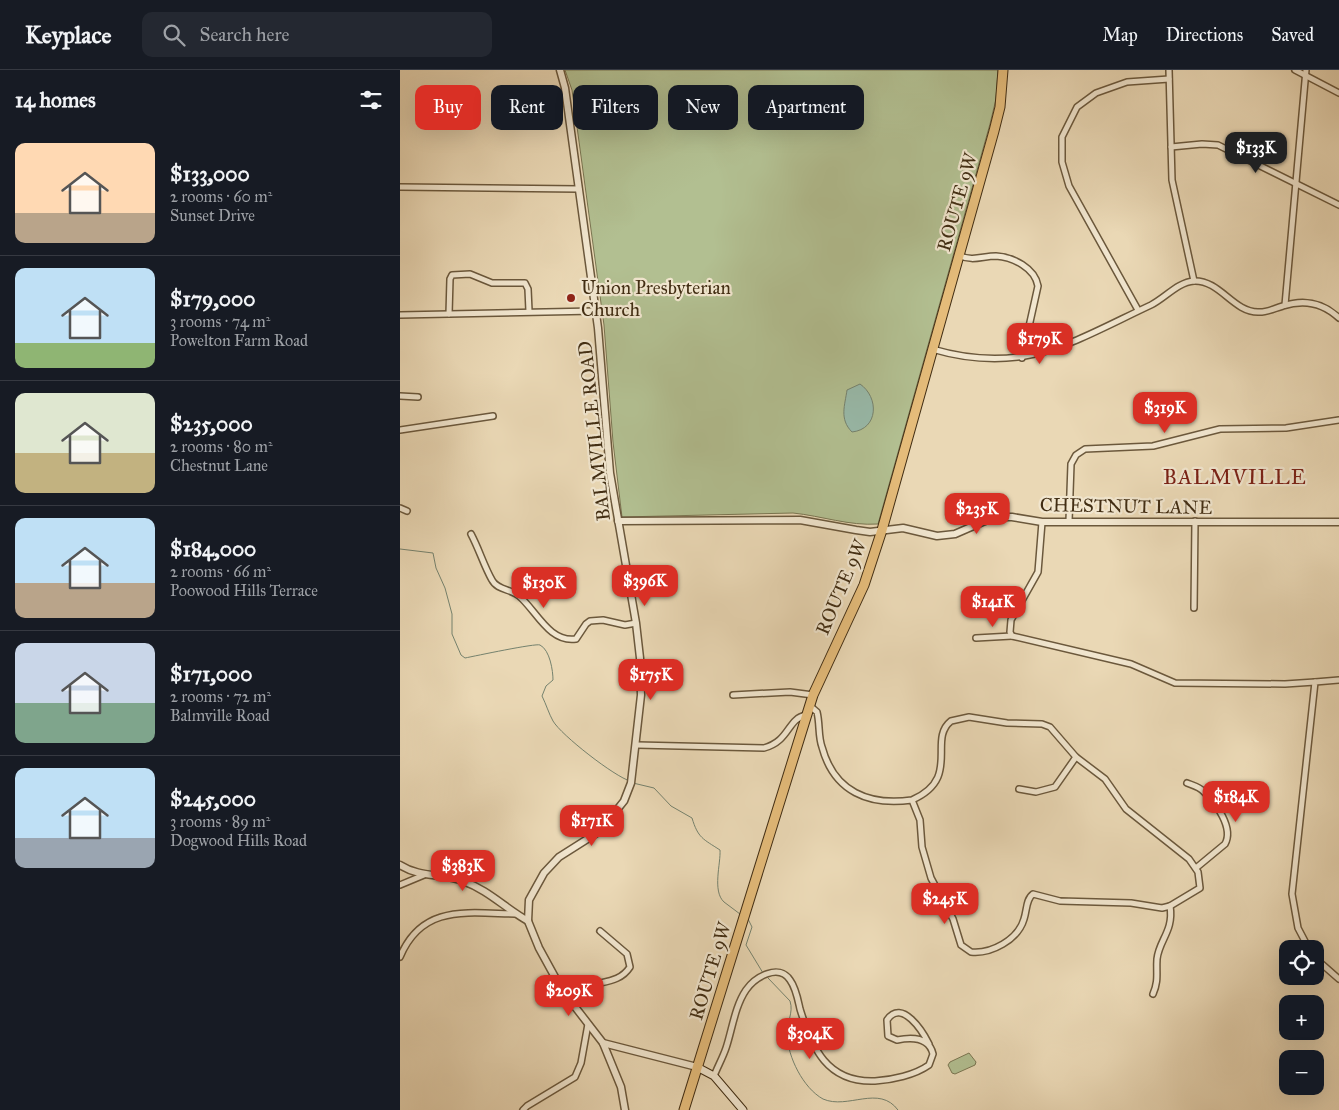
<!DOCTYPE html>
<meta charset="utf-8">
<style>
body{margin:0;font-family:"IM FELL Great Primer",serif;background:#242831;color:#f1f3f6;height:100vh;display:flex;flex-direction:column;font-size:19px;white-space:nowrap}
*{box-sizing:border-box;margin:0}
p{font-size:16px;color:#9ea1a6}
.icon{flex:none;width:28px;height:28px;fill:none;stroke:currentColor;stroke-width:2;stroke-linecap:round;stroke-linejoin:round}
.map{position:relative;flex:1;overflow:hidden}
.side{display:flex;flex-direction:column;background:#171b24;width:400px}
.side>*{flex:none}
.guide{position:absolute;left:15px;top:15px;width:475px;height:45px;display:flex;gap:10px}
.fabs{position:absolute;left:879px;top:870px;display:grid;gap:10px}
.fabs a{display:grid;place-items:center;width:45px;height:45px;border-radius:10px;background:#171b24;box-shadow:0 5px 20px #0002;font-size:25px}
.price{position:absolute;translate:-50% -42px;padding:0 11px;border-radius:10px;background:#d93025;color:#fff;font-size:16px;line-height:32px;filter:drop-shadow(0 1px 2px #0008)}
.price::after{content:'';position:absolute;left:50%;top:30px;width:15px;height:11px;margin-left:-8px;background:inherit;clip-path:polygon(0 0,100% 0,50% 100%)}
.price.on{background:#222;color:#fff}
ul{padding:0;list-style:none}
li{display:flex;align-items:center;gap:15px;height:125px;padding:0 15px}
li+li{border-top:1px solid #363941}
li span{display:grid;place-items:center;flex:none;width:140px;height:100px;border-radius:10px;color:#555}
li>.icon{margin-inline-start:auto}
span .icon{width:60px;height:60px;fill:#fffc;stroke-width:1}
li b{font-size:21px}
h2{display:flex;justify-content:space-between;align-items:center;height:60px;padding:0 15px;font-size:21px}
.tag{padding:0 18px;border-radius:10px;background:#171b24;box-shadow:0 5px 20px #0002;font-size:18px;line-height:45px}
.tag.on{background:#d93025;color:#fff}
header{display:flex;align-items:center;gap:30px;box-sizing:border-box;height:70px;padding:0 25px;background:#171b24;border-bottom:1px solid #363941}
header strong{font-size:24px}
nav{display:flex;gap:28px;margin-inline-start:auto;font-size:18px}
.search{width:350px;height:45px;background:#242831;display:flex;align-items:center;gap:12px;box-sizing:border-box;padding:0 18px;border-radius:10px;color:#9ea1a6;font-size:19px}
main{display:flex;flex:1;min-height:0}
.map>svg:first-child{display:block}
</style>
<header>
<strong>Keyplace</strong>
<div class="search"><svg class="icon" aria-label="search" viewBox="0 0 24 24"><circle cx="10" cy="10" r="6"/><path d="M15 15l6 6"/></svg>Search here</div>
<nav><a>Map</a><a>Directions</a><a>Saved</a></nav>
</header>
<main>
<section class="side">
<h2>14 homes<svg class="icon" aria-label="filters" viewBox="0 0 24 24"><path d="M4 7h16M4 17h16"/><circle cx="9" cy="7" r="2"/><circle cx="15" cy="17" r="2"/></svg></h2>
<ul>
<li><span style="background:linear-gradient(#ffd9b3 70%,#b9a48a 0)"><svg class="icon" aria-label="home" viewBox="0 0 24 24"><path d="M3 11l9-7 9 7M6 9v11h12V9"/></svg></span><div><b>$133,000</b><p>2 rooms · 60 m²</p><p>Sunset Drive</p></div></li>
<li><span style="background:linear-gradient(#bfe0f5 75%,#8fb573 0)"><svg class="icon" aria-label="home" viewBox="0 0 24 24"><path d="M3 11l9-7 9 7M6 9v11h12V9"/></svg></span><div><b>$179,000</b><p>3 rooms · 74 m²</p><p>Powelton Farm Road</p></div></li>
<li><span style="background:linear-gradient(#dfe7d0 60%,#c2b280 0)"><svg class="icon" aria-label="home" viewBox="0 0 24 24"><path d="M3 11l9-7 9 7M6 9v11h12V9"/></svg></span><div><b>$235,000</b><p>2 rooms · 80 m²</p><p>Chestnut Lane</p></div></li>
<li><span style="background:linear-gradient(#bfe0f5 65%,#b9a48a 0)"><svg class="icon" aria-label="home" viewBox="0 0 24 24"><path d="M3 11l9-7 9 7M6 9v11h12V9"/></svg></span><div><b>$184,000</b><p>2 rooms · 66 m²</p><p>Poowood Hills Terrace</p></div></li>
<li><span style="background:linear-gradient(#c9d6e8 60%,#7fa58c 0)"><svg class="icon" aria-label="home" viewBox="0 0 24 24"><path d="M3 11l9-7 9 7M6 9v11h12V9"/></svg></span><div><b>$171,000</b><p>2 rooms · 72 m²</p><p>Balmville Road</p></div></li>
<li><span style="background:linear-gradient(#bfe0f5 70%,#9aa5b1 0)"><svg class="icon" aria-label="home" viewBox="0 0 24 24"><path d="M3 11l9-7 9 7M6 9v11h12V9"/></svg></span><div><b>$245,000</b><p>3 rooms · 89 m²</p><p>Dogwood Hills Road</p></div></li>
</ul>
</section>
<div class="map">
<svg width="939" height="1040" viewBox="0 0 939 1040">
<rect width="100%" height="100%" fill="#ead8b5"/>
<filter id="stains"><feTurbulence type="fractalNoise" baseFrequency=".004" numOctaves="4"/><feColorMatrix values="0 0 0 0 .2 0 0 0 0 .09 0 0 0 0 .02 0 0 0 .5 -.17"/></filter>
<radialGradient id="worn" r=".72"><stop offset=".6" stop-color="#630" stop-opacity="0"/><stop offset="1" stop-color="#630" stop-opacity=".3"/></radialGradient>
<g fill="#b2bf91" stroke="#7a7652">
<path d="M165 0H598L596 29 590 54 478 454C449 456 422 446 393 443L222 447 213 372 204 255 172 20Z"/>
<polygon points="569,983 576,992 575,995 555,1004 552,1003 548,995 550,992"/>
</g>
<path fill="#98baaa" stroke="#75826e" d="M460 314C479 327 479 359 452 362 439 349 445 335 447 320Z"/>
<g fill="none" stroke-linecap="round" stroke-linejoin="round">
<g stroke="#75826e" stroke-width="1">
<path d="M0 479 33 483 36 498 45 518 52 544V564L61 585 65 588C75 586 136 573 140 575 150 580 153 601 153 610L146 616 142 626C146 634 149 644 153 651 161 665 215 707 230 711"/>
<path d="M233 713 254 718 271 736 292 748C298 768 303 769 320 780 321 793 312 821 324 832 329 836 335 840 340 844"/>
<polyline points="348,849 352,857 346,875 363,903"/>
<path d="M368 908 390 931C394 943 386 953 387 965 388 987 403 1018 423 1029 448 1040 479 1014 498 1040"/>
</g>
<g stroke="#6b583c" stroke-width="8">
<g id="minor">
<polyline points="769,0 772,110 794,211"/>
<polyline points="895,0 939,23"/>
<polyline points="771,77 802,74 818,75 939,135"/>
<polyline points="0,117 179,119"/>
<path d="M558 185C573 192 582 186 596 186 613 187 635 198 638 216L622 288"/>
<polyline points="885,235 906,0"/>
<polyline points="738,240 669,116 662,92 662,67 677,37 696,23 727,12 769,9"/>
<polyline points="49,244 50,209 52,205 70,204 92,213 125,213 128,219 129,241"/>
<polyline points="0,245 195,241"/>
<path d="M532 279C624 306 672 272 751 235 765 228 778 212 794 211 820 210 833 242 858 242 866 243 875 238 883 236 904 229 923 233 939 248"/>
<polyline points="0,326 18,327"/>
<polyline points="0,360 93,346"/>
<polyline points="0,438 7,441"/>
<polyline points="669,451 671,394 676,385 685,379 753,376 820,359 886,358 939,350"/>
<polyline points="642,452 638,502 611,550 610,562 612,566 731,594 775,613 885,614 915,612"/>
<path d="M71 464C79 479 84 496 92 510 97 520 111 519 119 526 136 540 149 573 176 569L186 554 190 551 203 550 225 555 236 553"/>
<polyline points="794,538 795,451"/>
<polyline points="576,568 612,566"/>
<polyline points="333,625 390,622 413,625"/>
<path d="M410 636 417 642C420 654 418 666 422 677 434 722 469 736 512 730L520 750 522 777 531 808 553 849 561 875 571 882C591 884 618 870 624 849 627 840 626 829 633 824L660 831 731 833 762 838 770 836 800 818 798 802 789 789 726 739 705 709 676 687 650 657 642 654 607 653 569 647 551 651C527 670 562 708 512 730"/>
<path d="M237 675 364 678C390 671 387 649 406 645"/>
<path d="M787 713C792 715 800 717 804 722 816 733 834 758 825 774L796 798"/>
<polyline points="619,719 636,722 655,717 676,687"/>
<polyline points="0,815 24,805"/>
<polyline points="909,879 898,858 892,824 915,612 939,610"/>
<path d="M0 887C22 834 67 843 115 844"/>
<polyline points="915,888 939,909"/>
<path d="M753 924C759 910 756 903 757 889 759 870 774 861 770 836"/>
<path d="M166 925C174 921 183 917 192 915 207 911 221 911 230 897L227 884 200 861"/>
<path d="M314 1006C318 996 323 987 326 978 332 960 335 936 346 920 355 907 379 893 390 910 396 918 398 930 400 939 412 978 427 1013 475 1011 492 1010 515 1005 529 995L533 984C529 967 512 967 497 970L488 966 487 950C502 928 523 962 529 974"/>
<polyline points="123,1040 127,1036 175,1007 181,993 188,954"/>
</g>
</g>
<g stroke="#6b583c" stroke-width="9">
<g id="tertiary">
<polyline points="160,0 165,18 198,258 210,403 236,553 240,588 241,625 231,713 224,731 200,761 159,787 144,803 129,830 128,851 139,878 162,920 203,973 221,1017 225,1040"/>
<polyline points="218,451 400,450 456,460 470,462 503,458 537,466 555,464 594,447 612,447 642,452 939,452"/>
<path d="M0 795C20 808 42 803 63 811 88 820 105 838 128 851"/>
<polyline points="203,973 297,997"/>
</g>
</g>
<g stroke="#412d13" stroke-width="9">
<polyline id="secondary" points="297,997 314,1006 343,1040"/>
</g>
<g stroke="#412d13" stroke-width="11">
<polyline id="trunk" points="284,1040 413,625 464,515 482,460 594,61 600,37 603,0"/>
</g>
<use href="#minor" stroke="#f1e6cf" stroke-width="5"/>
<use href="#tertiary" stroke="#f1e6cf" stroke-width="6"/>
<use href="#secondary" stroke="#f1e6cf" stroke-width="7"/>
<use href="#trunk" stroke="#e5bc7a" stroke-width="9"/>
</g>
<circle fill="#8f2418" stroke="#f1e6cf" stroke-width="2" cx="171" cy="228" r="5"/>
<g text-anchor="middle" dominant-baseline="central" stroke-width="4.5" stroke-linejoin="round" paint-order="stroke">
<g font-size="19" fill="#412d13" stroke="#f1e6cf">
<text transform="translate(557 132) rotate(-74)">ROUTE 9W</text>
<text transform="translate(194 361) rotate(-96)">BALMVILLE ROAD</text>
<text transform="translate(726 436) rotate(1)">CHESTNUT LANE</text>
<text transform="translate(441 517) rotate(-67)">ROUTE 9W</text>
<text transform="translate(310 901) rotate(-73)">ROUTE 9W</text>
</g>
<g font-size="19" fill="#412d13" stroke="#f1e6cf" text-anchor="start">
<text x="181" y="217">Union Presbyterian<tspan x="181" dy="22">Church</tspan></text>
</g>
<g font-size="21" letter-spacing="1" fill="#7a1f14" stroke="#f1e6cf">
<text x="835" y="407">BALMVILLE</text>
</g>
</g>
<rect width="100%" height="100%" filter="url(#stains)"/>
<rect width="100%" height="100%" fill="url(#worn)"/>
</svg>
<div class="fabs">
<a><svg class="icon" aria-label="locate" viewBox="0 0 24 24"><circle cx="12" cy="12" r="6"/><path d="M12 2v4M12 18v4M2 12h4M18 12h4"/></svg></a>
<a>+</a>
<a>−</a>
</div>
<b class="price on" style="left:856px;top:104px">$133K</b>
<b class="price" style="left:640px;top:295px">$179K</b>
<b class="price" style="left:765px;top:364px">$319K</b>
<b class="price" style="left:577px;top:465px">$235K</b>
<b class="price" style="left:245px;top:537px">$396K</b>
<b class="price" style="left:144px;top:539px">$130K</b>
<b class="price" style="left:593px;top:558px">$141K</b>
<b class="price" style="left:251px;top:631px">$175K</b>
<b class="price" style="left:836px;top:753px">$184K</b>
<b class="price" style="left:192px;top:777px">$171K</b>
<b class="price" style="left:63px;top:822px">$383K</b>
<b class="price" style="left:545px;top:855px">$245K</b>
<b class="price" style="left:169px;top:947px">$209K</b>
<b class="price" style="left:410px;top:990px">$304K</b>
<div class="guide">
<a class="tag on">Buy</a>
<a class="tag">Rent</a>
<a class="tag">Filters</a>
<a class="tag">New</a>
<a class="tag">Apartment</a>
</div>
</div>
</main>
